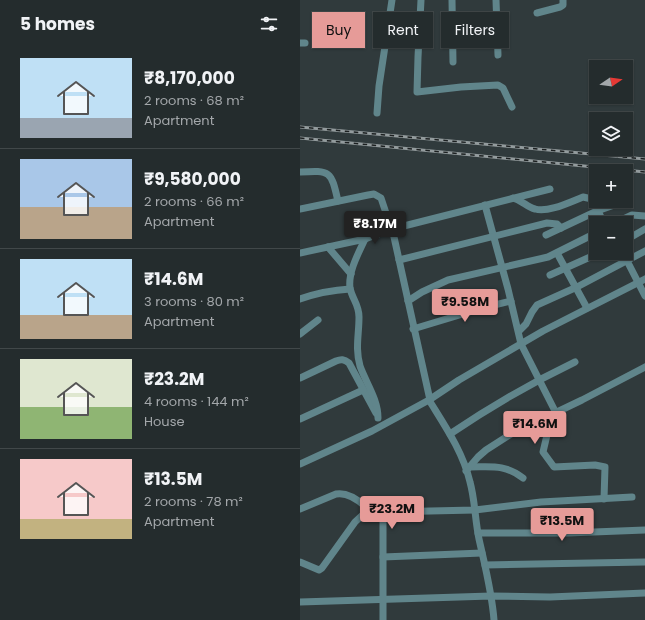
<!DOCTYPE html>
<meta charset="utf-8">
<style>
body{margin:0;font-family:Poppins,sans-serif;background:#303839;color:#f1f3f6;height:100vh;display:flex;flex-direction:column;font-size:15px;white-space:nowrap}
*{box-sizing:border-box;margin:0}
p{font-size:13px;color:#a3a7aa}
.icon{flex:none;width:22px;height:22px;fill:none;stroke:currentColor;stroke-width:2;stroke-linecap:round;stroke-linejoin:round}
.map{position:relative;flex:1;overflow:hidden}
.drawer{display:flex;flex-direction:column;background:#242c2d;width:300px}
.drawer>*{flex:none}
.banner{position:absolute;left:12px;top:12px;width:273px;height:36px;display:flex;gap:8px}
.needle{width:26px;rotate:77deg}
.buttons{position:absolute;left:289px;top:60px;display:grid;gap:8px}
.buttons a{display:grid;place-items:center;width:44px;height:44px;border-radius:0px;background:#242c2d;box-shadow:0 1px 3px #0004,0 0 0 1px #414849;font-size:20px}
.price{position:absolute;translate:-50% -34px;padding:0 9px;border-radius:4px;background:#e69b98;color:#111;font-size:13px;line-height:26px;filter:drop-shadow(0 1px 2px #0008)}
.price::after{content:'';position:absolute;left:50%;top:24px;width:12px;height:9px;margin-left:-6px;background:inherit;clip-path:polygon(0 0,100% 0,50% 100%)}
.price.on{background:#222;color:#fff}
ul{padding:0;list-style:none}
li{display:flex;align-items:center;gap:12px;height:100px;padding:0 20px}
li+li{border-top:1px solid #414849}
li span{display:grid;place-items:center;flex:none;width:112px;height:80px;border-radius:0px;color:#555}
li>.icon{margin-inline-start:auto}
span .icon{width:48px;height:48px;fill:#fffc;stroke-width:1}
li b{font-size:17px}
h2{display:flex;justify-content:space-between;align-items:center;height:48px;padding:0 20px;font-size:17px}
.chip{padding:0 14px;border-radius:0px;background:#242c2d;box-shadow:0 1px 3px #0004,0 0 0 1px #414849;font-size:14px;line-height:36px}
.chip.on{background:#e69b98;color:#111}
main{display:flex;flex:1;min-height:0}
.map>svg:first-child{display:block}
</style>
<main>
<section class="drawer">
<h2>5 homes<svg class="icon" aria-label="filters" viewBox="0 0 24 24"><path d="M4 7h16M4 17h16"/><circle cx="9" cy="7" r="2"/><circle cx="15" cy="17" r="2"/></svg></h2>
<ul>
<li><span style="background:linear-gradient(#bfe0f5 75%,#9aa5b1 0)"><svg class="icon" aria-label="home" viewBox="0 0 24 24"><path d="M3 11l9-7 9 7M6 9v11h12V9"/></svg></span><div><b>₹8,170,000</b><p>2 rooms · 68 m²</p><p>Apartment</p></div></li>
<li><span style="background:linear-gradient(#a9c7e8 60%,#b9a48a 0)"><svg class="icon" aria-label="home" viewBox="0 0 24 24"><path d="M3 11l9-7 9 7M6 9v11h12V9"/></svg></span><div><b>₹9,580,000</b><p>2 rooms · 66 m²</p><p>Apartment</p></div></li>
<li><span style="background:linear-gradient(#bfe0f5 70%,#b9a48a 0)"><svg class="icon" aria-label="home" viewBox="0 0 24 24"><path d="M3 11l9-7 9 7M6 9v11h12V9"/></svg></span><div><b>₹14.6M</b><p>3 rooms · 80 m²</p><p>Apartment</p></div></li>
<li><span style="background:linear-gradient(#dfe7d0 60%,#8fb573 0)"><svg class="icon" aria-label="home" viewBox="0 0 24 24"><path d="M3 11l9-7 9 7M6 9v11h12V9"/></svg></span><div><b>₹23.2M</b><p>4 rooms · 144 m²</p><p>House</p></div></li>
<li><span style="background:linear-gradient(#f6c9c9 75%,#c2b280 0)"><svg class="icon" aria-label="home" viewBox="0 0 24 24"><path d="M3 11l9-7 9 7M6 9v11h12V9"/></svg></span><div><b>₹13.5M</b><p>2 rooms · 78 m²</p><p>Apartment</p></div></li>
</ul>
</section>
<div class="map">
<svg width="345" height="620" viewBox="0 0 345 620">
<rect width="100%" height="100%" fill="#303a3c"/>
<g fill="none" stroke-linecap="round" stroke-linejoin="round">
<g stroke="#60858b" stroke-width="7">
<polyline points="121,0 118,57 117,92 161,87 198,85 203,88 212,107"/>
<polyline points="152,0 153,62"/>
<polyline points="196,0 198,55"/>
<polyline points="237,13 260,7 263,5 263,0"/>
<polyline points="0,43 5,43"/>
<polyline points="77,113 79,86 92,0"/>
<path d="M0 172C31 170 31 171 38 201"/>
<path d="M213 198C223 201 227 207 235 209 248 213 270 202 283 197L292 199 304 223"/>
<polyline points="185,205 208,289 221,344 256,413 253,423 247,435 243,452 254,467 295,465 305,467 304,499"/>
<polyline points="0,209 68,195 74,194 81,198 94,237 130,400"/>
<polyline points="315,223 332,215 345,216"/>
<polyline points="246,235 297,211 320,203"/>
<polyline points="326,240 345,229"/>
<polyline points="28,247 51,274"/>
<polyline points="0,253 65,239"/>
<polyline points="257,253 287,308"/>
<polyline points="323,253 345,296"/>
<polyline points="99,260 247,223 257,224 261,228"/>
<polyline points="250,275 299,253"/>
<path d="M0 299C17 293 33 290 50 289"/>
<polyline points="108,301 122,292 148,280 248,257 296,233"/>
<polyline points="113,329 186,307 211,301"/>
<polyline points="219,331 226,324 232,312 237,305 277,287 345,251"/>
<polyline points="0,334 18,320"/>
<path d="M0 378 36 361C41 359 44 359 49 363L76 413"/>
<path d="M129 400C145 426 163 452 170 482 175 500 175 520 179 539 185 566 192 593 194 620"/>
<path d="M78 418C78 399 66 383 60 366 55 348 59 335 59 317 59 304 52 299 50 288 48 272 58 254 65 239L92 229 250 189"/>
<polyline points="0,419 63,390"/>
<path d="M150 434C190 407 231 383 275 362"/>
<polyline points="0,464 72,431 129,400 159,380 243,331 345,279"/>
<path d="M170 467C191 467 205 464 223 478"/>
<polyline points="166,471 178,457 186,450 211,434 282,400 345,367"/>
<path d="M0 509 36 494C46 492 57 499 65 506 68 509 71 516 76 517 78 518 81 517 83 517"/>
<polyline points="178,533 268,533 345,530"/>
<polyline points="83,557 182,553"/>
<polyline points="0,562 19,570 22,568 55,522 68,510"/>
<polyline points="185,565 345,562"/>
<polyline points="0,602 191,596 250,597 345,593"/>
<polyline points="83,620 83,517 85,512 175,510 241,502 332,497"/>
</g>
<g stroke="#939b9d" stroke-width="3">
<g id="rail">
<polyline points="0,127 345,159"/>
<polyline points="0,138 345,172"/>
</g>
</g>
<use href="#rail" stroke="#1c2021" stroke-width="1.5" stroke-dasharray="4.5" stroke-linecap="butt"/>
</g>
</svg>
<div class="buttons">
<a><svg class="needle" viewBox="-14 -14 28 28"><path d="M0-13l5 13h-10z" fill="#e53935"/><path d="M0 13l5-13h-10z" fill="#a3a7aa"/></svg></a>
<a><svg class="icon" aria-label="layers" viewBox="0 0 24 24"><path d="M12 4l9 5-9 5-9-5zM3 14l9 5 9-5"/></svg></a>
<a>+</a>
<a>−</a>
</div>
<b class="price on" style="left:75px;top:245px">₹8.17M</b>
<b class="price" style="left:165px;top:323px">₹9.58M</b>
<b class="price" style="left:235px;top:445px">₹14.6M</b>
<b class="price" style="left:92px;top:530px">₹23.2M</b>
<b class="price" style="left:262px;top:542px">₹13.5M</b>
<div class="banner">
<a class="chip on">Buy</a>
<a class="chip">Rent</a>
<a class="chip">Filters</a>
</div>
</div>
</main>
